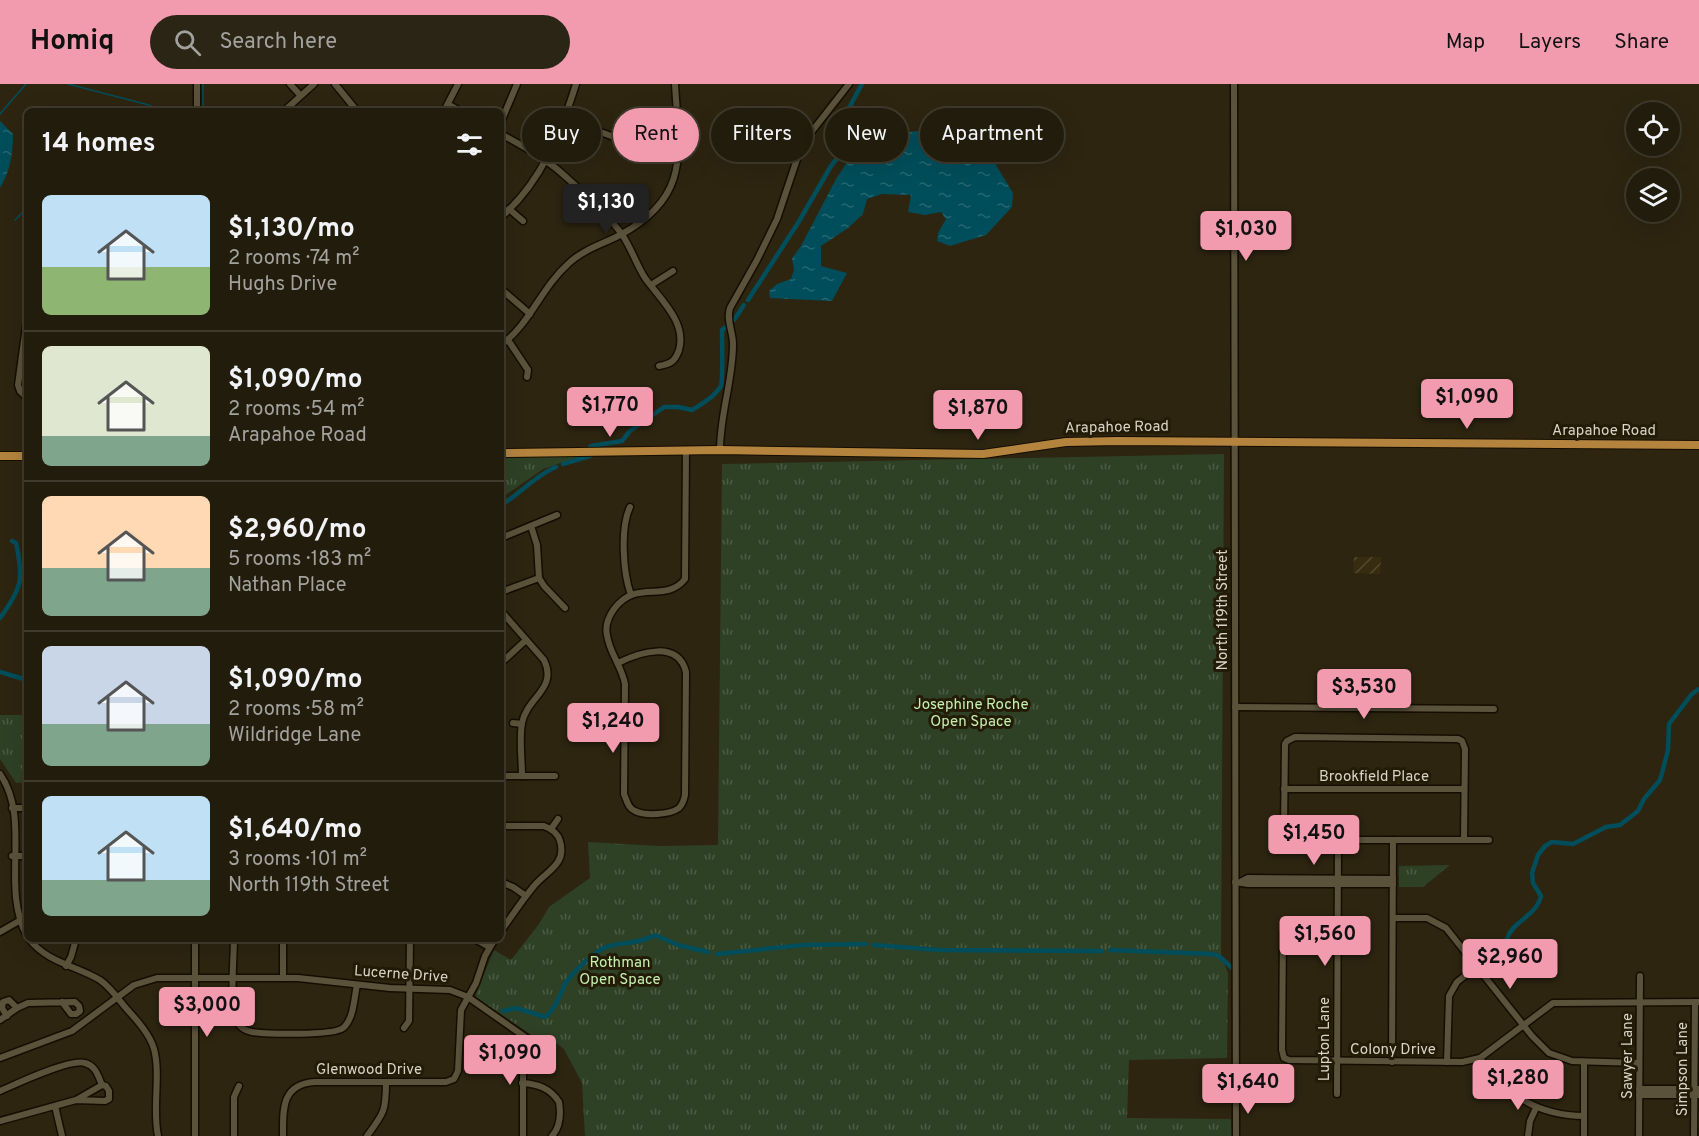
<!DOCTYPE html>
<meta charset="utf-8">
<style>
body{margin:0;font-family:Overpass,sans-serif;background:#2a2515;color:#f1f3f6;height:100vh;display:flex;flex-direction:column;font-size:22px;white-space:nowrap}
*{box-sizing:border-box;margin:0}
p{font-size:20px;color:#a2a19d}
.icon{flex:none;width:33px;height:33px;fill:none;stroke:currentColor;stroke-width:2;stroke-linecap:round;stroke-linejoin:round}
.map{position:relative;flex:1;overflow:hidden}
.drawer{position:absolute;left:24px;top:24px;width:480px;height:834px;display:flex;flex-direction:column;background:#221c0c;border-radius:9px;box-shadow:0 6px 24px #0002,0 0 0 2px #3f3a2d}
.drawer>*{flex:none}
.guide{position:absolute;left:522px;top:24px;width:570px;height:54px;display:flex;gap:12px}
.buttons{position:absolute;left:1626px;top:18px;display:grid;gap:12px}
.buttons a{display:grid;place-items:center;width:54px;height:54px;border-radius:50%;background:#221c0c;box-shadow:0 6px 24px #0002,0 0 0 2px #3f3a2d;font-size:30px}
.price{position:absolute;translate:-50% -51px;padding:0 14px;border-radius:6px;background:#f29aae;color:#111;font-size:20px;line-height:39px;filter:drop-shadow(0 2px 3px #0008)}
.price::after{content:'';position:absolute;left:50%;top:36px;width:18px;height:14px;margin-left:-9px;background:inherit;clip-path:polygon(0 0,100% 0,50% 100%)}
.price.on{background:#222;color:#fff}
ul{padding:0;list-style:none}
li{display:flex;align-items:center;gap:18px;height:150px;padding:0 18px}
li+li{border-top:2px solid #3f3a2d}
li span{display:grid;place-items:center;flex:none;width:168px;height:120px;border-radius:9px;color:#555}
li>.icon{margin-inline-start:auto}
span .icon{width:72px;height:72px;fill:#fffc;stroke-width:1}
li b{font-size:26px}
h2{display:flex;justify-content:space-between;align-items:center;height:72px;padding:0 18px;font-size:26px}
.chip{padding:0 21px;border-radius:27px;background:#221c0c;box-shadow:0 6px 24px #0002,0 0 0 2px #3f3a2d;font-size:21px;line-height:54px}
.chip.on{background:#f29aae;color:#111}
header{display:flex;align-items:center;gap:36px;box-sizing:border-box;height:84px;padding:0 30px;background:#f29aae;color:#111}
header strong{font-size:28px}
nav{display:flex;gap:33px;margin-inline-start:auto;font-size:21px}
.search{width:420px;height:54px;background:#2a2515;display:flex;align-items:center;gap:15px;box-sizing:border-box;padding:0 21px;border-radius:33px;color:#a2a19d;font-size:22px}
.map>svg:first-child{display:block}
</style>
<header>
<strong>Homiq</strong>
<div class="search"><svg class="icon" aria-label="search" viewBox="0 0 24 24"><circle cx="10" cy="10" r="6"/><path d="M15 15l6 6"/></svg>Search here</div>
<nav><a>Map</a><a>Layers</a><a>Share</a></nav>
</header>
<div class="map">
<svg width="1699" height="1052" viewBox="0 0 1699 1052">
<defs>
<pattern id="industrial-furrows" width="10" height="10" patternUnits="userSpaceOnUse" patternTransform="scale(1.5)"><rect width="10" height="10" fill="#372c0f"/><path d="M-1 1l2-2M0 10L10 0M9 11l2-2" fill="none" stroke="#534a30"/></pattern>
<pattern id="grass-tufts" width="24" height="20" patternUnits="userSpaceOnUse" patternTransform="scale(1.5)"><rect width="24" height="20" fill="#2e4125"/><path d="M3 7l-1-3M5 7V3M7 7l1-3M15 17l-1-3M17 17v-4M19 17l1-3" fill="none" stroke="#4c5c43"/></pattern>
<pattern id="water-ripples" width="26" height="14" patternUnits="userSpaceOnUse" patternTransform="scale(1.5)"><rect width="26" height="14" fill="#004e5b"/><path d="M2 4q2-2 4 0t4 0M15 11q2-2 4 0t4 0" fill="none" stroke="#256771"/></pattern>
</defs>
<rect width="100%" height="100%" fill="#2d2510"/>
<polygon fill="url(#industrial-furrows)" points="1354,473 1381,473 1380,490 1353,489"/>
<g fill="url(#grass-tufts)">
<polygon points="1224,370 1221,871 1228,889 1227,974 1129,976 1127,1034 1231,1035 1232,1052 585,1052 582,999 564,965 553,957 539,956 476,913 476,910 494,866 511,876 539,840 549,823 590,794 588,758 658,762 718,761 722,380"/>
<polygon points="581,372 543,385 501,414 501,373"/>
<polygon points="0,631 27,631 27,698 16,699 0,675"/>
<polygon points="1450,781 1423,803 1399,803 1399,782"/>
</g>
<g fill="url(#water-ripples)">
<path d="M0 37 13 50C13 69 10 88 0 104Z"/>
<polygon points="934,40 967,48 993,76 1013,109 1012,123 986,151 950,162 937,157 938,149 946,135 941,128 925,131 908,128 911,111 882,110 867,115 863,130 848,144 821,162 821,182 847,189 832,217 770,214 769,207 777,200 791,195 794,186 792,174 801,162 836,95 861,57 880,51 918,47"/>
</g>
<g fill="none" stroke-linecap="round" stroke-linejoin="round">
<g stroke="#004e5b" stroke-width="1.5">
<polyline points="68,0 149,21 160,27"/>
<polyline points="203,27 203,0"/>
<polyline points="0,30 26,0"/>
<polyline points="15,136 27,124"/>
</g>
<g stroke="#004e5b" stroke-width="4.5">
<polyline points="748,216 798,139 831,82 850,58 852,46 849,35 849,24 862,0"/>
<polyline points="734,236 744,221"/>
<path d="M589 365 591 362 622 357 630 347 664 323H678L692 326C702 320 714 313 721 302 723 298 722 255 722 246L727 242"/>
<polyline points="563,380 590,372"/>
<path d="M501 421C520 410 536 391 556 383"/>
<path d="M0 534C22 504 24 495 16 459L12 457"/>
<polyline points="0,588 27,596"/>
<polyline points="874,861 939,866 1102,867"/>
<polyline points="1110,866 1212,870 1219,872 1232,884"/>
<polyline points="717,870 804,861 866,860"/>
<path d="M1494 886 1499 885 1509 874C1509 868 1504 861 1507 855 1512 837 1536 833 1541 812L1533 799 1532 789 1538 771 1545 762 1552 758 1573 760 1606 743 1620 741 1638 727 1644 715 1660 696 1662 689 1668 666 1669 640 1691 611 1699 605"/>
<path d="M503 927 516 924 545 933C554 927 560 912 564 902 568 893 588 874 597 868 613 856 637 862 655 851L678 861 708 868"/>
</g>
<g stroke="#150e00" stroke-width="9">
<g id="minor">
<polyline points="290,0 300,11"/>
<polyline points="335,0 357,27"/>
<polyline points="1234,0 1236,1052"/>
<polyline points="449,21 460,27"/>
<polyline points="197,27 197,0"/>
<polyline points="284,27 314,0"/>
<polyline points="444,27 458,0"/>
<polyline points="565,35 614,53"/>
<polyline points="501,38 517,0"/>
<path d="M501 50C524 63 547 75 566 93 585 110 606 129 621 149 631 163 636 180 645 194 660 215 687 238 679 266 675 278 670 280 659 282"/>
<polyline points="509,125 523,137"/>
<path d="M501 133C541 99 561 48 576 0"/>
<polyline points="651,201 673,187"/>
<polyline points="501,205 530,230"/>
<polyline points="27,235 18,301 20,307 27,314"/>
<polyline points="508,256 528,286 527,293"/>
<path d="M501 261C530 240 541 204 568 180 582 166 603 160 620 151 691 113 679 69 675 0"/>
<path d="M720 366C720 330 733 296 733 260 733 248 726 236 730 224L757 176 777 135 802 60 849 0"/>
<path d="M630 423C620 444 623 489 631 511"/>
<polyline points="531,442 537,461 539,494 544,502 565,524"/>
<polyline points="501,454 557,431"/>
<polyline points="501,508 539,494"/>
<path d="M501 527 544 576C558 605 527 613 522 639 519 656 522 675 522 692"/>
<polyline points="501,579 526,556"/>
<path d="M618 579C640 568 678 556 686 588L685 711C684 716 683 720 679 724 670 731 645 732 635 727 628 724 627 717 624 710L625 600C622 583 609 568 607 551 605 542 609 532 614 525 637 494 665 520 685 495L686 366"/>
<polyline points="1235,623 1494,625"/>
<polyline points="513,639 522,640"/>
<path d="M0 690C32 736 0 803 27 852"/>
<polyline points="501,692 555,692"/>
<polyline points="1284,705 1464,705"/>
<polyline points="12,724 27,724"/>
<path d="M501 742H544C552 745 558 749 560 757 567 781 546 787 534 802 522 816 512 832 501 847"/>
<polyline points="551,745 558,735"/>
<path d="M1464 756 1465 665 1462 657 1458 655 1295 653 1287 657 1285 660 1284 745C1285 752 1289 755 1295 756 1360 756 1425 756 1489 756"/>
<polyline points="12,772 27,772"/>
<polyline points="1242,797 1248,794 1393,795"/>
<polyline points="501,798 513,803 526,812"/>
<polyline points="1235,798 1248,800 1393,800"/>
<polyline points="1393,834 1427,834 1446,844 1532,952 1549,969 1572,977 1639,979"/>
<polyline points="1337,844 1294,843 1283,849 1282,966 1284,974 1289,976 1462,978 1480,974 1553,919 1699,918"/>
<polyline points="0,848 19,837"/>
<path d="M29 855C48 879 75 881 100 896 110 903 117 913 125 923 135 934 150 950 154 965 161 991 152 1024 158 1052"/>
<path d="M234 855C234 872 229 925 237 938 240 943 246 947 252 948 266 950 333 952 343 944 354 935 354 914 357 901"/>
<polyline points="283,855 283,894"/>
<polyline points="475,855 489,863"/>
<polyline points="66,882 71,873 76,855"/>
<polyline points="7,932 2,924 3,918 9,916 17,924"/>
<polyline points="0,936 17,924 28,919 75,918 79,922 80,927 76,930 71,930 62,918"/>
<polyline points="404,944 409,937 410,855"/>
<polyline points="0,974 72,947 134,901 157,894 298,894 390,904 450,906 468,913 545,967 551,967"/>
<path d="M1480 974C1503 1011 1541 1032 1584 1032"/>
<polyline points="1392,978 1393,756"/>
<polyline points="1447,978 1449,912 1457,898 1476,883"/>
<path d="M522 999C538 1000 550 1004 559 1018 561 1030 561 1042 552 1052"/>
<polyline points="1639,1005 1699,1005"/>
<path d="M0 1007C16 1000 71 974 85 979 96 982 98 992 102 1001"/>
<polyline points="1337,1010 1338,756"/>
<polyline points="1639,1011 1699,1011"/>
<polyline points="55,1022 62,1052"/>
<polyline points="0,1037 76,1016 102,1001 106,1002 109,1007 109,1015 105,1017 76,1016"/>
<polyline points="195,1052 195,855"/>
<polyline points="234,1052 234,1013 239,1002"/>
<path d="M283 1052C283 1026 281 1000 315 998H446L454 995 458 987 461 926 476 899 485 872 495 855"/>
<path d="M367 1052C384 1029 386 1027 386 998"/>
<polyline points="523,1052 523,987 537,961"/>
<polyline points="1528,1052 1530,1037 1536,1024"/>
<polyline points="1584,1052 1584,978"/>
<polyline points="1639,1052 1640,892"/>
<polyline points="1694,1052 1695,918"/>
</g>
</g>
<g stroke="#150e00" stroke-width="10">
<g id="major">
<polyline points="501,369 720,366 983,370 1066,358 1117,357 1699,361"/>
<polyline points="0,372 27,372"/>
</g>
</g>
<use href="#minor" stroke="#5b523b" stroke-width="6"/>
<use href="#major" stroke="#b4843f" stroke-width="8"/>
</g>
<g text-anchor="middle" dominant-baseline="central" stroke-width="6" stroke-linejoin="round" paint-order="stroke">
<g font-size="15" fill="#d9d3c7" stroke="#241b06">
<text transform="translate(1117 344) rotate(-1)">Arapahoe Road</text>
<text x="1604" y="347">Arapahoe Road</text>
<text transform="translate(1223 526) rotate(-90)">North 119th Street</text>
<text x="1374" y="693">Brookfield Place</text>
<text transform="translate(401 891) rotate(4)">Lucerne Drive</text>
<text transform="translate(1325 955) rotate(-90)">Lupton Lane</text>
<text x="1393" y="966">Colony Drive</text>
<text transform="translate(1628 972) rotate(-90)">Sawyer Lane</text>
<text transform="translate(1683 985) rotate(-90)">Simpson Lane</text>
<text x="369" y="986">Glenwood Drive</text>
</g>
<g font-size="15" fill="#c4f1af" stroke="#241b06">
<text x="971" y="621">Josephine Roche<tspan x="971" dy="17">Open Space</tspan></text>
<text x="620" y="879">Rothman<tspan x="620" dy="17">Open Space</tspan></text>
</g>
</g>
</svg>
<div class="buttons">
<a><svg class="icon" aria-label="locate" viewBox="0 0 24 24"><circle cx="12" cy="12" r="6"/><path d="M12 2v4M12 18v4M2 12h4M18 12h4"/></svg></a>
<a><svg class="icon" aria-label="layers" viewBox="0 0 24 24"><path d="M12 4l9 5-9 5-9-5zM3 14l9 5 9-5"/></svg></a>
</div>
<b class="price on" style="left:606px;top:151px">$1,130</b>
<b class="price" style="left:1246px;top:178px">$1,030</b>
<b class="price" style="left:1467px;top:346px">$1,090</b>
<b class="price" style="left:610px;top:354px">$1,770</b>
<b class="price" style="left:978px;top:357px">$1,870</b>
<b class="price" style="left:1364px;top:636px">$3,530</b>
<b class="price" style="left:613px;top:670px">$1,240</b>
<b class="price" style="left:1314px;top:782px">$1,450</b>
<b class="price" style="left:1325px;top:883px">$1,560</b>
<b class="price" style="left:1510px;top:906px">$2,960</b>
<b class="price" style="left:207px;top:954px">$3,000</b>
<b class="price" style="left:510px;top:1002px">$1,090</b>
<b class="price" style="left:1518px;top:1027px">$1,280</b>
<b class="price" style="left:1248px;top:1031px">$1,640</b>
<div class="guide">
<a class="chip">Buy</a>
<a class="chip on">Rent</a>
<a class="chip">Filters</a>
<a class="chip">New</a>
<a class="chip">Apartment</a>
</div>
<section class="drawer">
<h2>14 homes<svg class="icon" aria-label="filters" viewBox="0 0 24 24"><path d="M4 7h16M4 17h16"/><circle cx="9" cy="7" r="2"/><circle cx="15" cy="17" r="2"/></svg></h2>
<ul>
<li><span style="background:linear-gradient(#bfe0f5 60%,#8fb573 0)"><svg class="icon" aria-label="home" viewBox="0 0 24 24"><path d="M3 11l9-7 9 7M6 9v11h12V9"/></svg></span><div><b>$1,130/mo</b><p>2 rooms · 74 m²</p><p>Hughs Drive</p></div></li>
<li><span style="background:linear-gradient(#dfe7d0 75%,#7fa58c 0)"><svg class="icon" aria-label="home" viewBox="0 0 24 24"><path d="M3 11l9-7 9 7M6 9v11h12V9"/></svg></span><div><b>$1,090/mo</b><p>2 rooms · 54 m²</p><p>Arapahoe Road</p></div></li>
<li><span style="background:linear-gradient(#ffd9b3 60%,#7fa58c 0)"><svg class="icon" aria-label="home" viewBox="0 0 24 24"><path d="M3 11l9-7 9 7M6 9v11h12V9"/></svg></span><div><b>$2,960/mo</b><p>5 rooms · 183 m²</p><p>Nathan Place</p></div></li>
<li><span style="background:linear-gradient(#c9d6e8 65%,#7fa58c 0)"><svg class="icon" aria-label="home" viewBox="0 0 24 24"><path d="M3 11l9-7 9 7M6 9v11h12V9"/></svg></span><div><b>$1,090/mo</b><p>2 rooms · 58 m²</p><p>Wildridge Lane</p></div></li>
<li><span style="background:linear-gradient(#bfe0f5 70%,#7fa58c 0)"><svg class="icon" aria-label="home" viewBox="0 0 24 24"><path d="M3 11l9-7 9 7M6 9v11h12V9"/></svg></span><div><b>$1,640/mo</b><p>3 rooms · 101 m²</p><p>North 119th Street</p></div></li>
</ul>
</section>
</div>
